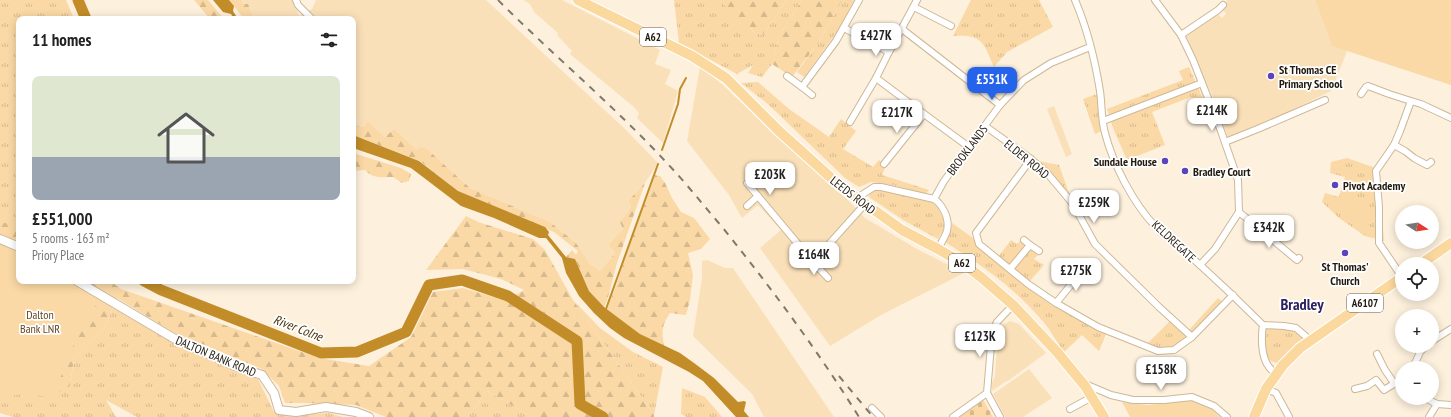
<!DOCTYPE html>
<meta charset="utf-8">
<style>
body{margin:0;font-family:"PT Sans Narrow",sans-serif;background:#f2f2f2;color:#222;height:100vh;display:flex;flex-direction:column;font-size:15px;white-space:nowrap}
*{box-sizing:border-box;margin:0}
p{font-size:13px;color:#767676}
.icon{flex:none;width:22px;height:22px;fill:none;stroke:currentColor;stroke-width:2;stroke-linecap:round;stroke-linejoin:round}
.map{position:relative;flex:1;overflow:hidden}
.panel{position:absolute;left:16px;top:16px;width:340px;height:268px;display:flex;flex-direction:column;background:#fff;border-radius:8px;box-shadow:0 2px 10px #0003}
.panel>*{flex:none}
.needle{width:26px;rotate:102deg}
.buttons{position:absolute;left:1395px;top:205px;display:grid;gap:8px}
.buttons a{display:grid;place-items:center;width:44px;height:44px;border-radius:50%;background:#fff;box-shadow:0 2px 10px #0003;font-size:20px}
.price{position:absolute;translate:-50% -34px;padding:0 9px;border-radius:8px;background:#fff;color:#222;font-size:13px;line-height:26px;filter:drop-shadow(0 1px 2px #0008)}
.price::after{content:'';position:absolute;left:50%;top:24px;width:12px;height:9px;margin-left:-6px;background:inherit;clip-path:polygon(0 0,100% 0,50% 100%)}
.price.current{background:#2563eb;color:#fff}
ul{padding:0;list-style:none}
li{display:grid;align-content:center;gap:8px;height:212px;padding:0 16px}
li+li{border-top:1px solid #e0e0e0}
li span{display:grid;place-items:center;height:124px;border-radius:8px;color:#555}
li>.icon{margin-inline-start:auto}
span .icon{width:72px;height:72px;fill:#fffc;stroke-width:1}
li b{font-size:17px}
h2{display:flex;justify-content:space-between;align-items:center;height:48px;padding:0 16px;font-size:17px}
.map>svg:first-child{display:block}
</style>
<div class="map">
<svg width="1451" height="417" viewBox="0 0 1451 417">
<defs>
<pattern id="grass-tufts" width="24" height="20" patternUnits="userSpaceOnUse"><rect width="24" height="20" fill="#fad9a6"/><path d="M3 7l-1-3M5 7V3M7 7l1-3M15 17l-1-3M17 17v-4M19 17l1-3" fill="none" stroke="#d6ba8e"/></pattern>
<pattern id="forest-firs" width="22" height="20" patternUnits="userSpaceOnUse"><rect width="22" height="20" fill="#fad9a6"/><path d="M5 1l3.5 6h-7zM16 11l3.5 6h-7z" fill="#d6ba8e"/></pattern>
<pattern id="cemetery-stones" width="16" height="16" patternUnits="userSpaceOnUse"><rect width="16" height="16" fill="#fad9a6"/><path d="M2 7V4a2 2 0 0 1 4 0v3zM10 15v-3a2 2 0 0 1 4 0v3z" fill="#d6ba8e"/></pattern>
</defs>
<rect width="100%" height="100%" fill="#fdf0dc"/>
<g fill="#fae0b9">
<polygon points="241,0 294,0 299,16 312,9 316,0 486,0 625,129 658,163 645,183 628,201 631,204 630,209 620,222 623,229 608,245 615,253 600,271 590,264 576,243 550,222 470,188 427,149 417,150 394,129 385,137 368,121 363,127 353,126 353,19 254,19 248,4 244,4"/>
<polygon points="523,0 562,0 660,50 655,64 671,70 665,84 678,91 663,143 637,118 639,113 634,107 570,54 572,51 557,35 558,33 534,12 530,4"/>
<polygon points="1227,0 1315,0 1332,45 1348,49 1331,91 1259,126 1228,138 1215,102 1185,34 1217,13 1222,18 1226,14 1223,10"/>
<polygon points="700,67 723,85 789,148 849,201 865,218 917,249 964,273 881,315 830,346 760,248 781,230 758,205 742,218 729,195 687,141"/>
<polygon points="1054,106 1072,154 1066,157 1047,109"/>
<polygon points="707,260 725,268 733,268 834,417 764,417 752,394 693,336 702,278 702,261"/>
<polygon points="1010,321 1019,324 1046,353 1009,380 1005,382 992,391 992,383 995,376 998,333 1001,326"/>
<polygon points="1029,369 1052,398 1023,417 1005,417 993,394"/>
</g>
<g fill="url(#grass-tufts)">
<polygon points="0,0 66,0 74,19 19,19 19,230 0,222"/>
<path d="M674 0H723L755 33 762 35C772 24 778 11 787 0H802L780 34 772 64 762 77 748 73 753 65 737 74 679 43Z"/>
<polygon points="842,0 854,0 839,29 804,77 797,72 819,42"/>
<path d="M971 0H1039L1053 27 1007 52 994 67C983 42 983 34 953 36Z"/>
<polygon points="1189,67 1205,103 1195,108 1191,97 1152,112 1165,145 1127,160 1113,128 1107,109 1183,80 1179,71"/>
<polygon points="758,82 789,109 829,137 841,119 856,131 843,149 873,167 879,160 886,166 882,175 929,190 926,194 893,185 871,182 859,187 845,178 769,105 741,83"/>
<polygon points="1097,94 1102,131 1095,134 1083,99"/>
<polygon points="1347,158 1378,169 1384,241 1365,236 1339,218 1322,202 1325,193 1339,197 1345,177 1330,173 1331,162"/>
<polygon points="1033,160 1059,165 1073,204"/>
<path d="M882 189 933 203C939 208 947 221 943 230 942 233 939 236 938 239L903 220 869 197C871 190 875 190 882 189Z"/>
<path d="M952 223 973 238 979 248 995 261 1011 240 1017 244 1023 238 1042 251 1034 259 1044 265 1029 282 1027 287 1053 306 1106 334 1099 351 1082 335 1064 352C1056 341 1049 327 1039 317 1013 287 979 263 945 242 946 235 952 232 952 223Z"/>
<polygon points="1218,298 1223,302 1178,346 1158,348 1147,344 1173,318 1188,331"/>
<polygon points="573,300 600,328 633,352 663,367 654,415"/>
<polygon points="113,308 173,343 258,379 274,412 289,416 328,413 343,417 137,417 106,400 116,417 13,417 0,413 0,384 69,390 74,359 104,329"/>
<polygon points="1263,325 1296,328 1310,340 1283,365 1271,361 1266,356"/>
<polygon points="682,388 705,397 722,417 686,417 681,414"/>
<polygon points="487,391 532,417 467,417"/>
</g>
<g fill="url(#forest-firs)">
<polygon points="194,0 208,0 224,19 210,19"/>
<polygon points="229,0 241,0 244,4 248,4 254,19 244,19"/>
<path d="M721 0H787C778 11 772 24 762 35L755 33 751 28 741 27Z"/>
<polygon points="802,0 842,0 819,42 792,77 772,64 780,34"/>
<polygon points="368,121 385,137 394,129 417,150 421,147 427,149 470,188 550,222 576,243 590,264 600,271 615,253 608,245 623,229 620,222 630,209 631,205 628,201 645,183 617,263 607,301 604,307 589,291 575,259 566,257 572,250 576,255 578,251 554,232 458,191 420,161 353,135 353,126 363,127"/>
<path d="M353 153 401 168 411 174 409 181 402 183 393 177C382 177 373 179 365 170L353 171Z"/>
<path d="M655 175 660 176 665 183 672 198 681 212 694 218 710 239 701 249 688 253 693 275 690 300 686 315 670 313C661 326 662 331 664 346L640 334 607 309C610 299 615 290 618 280 624 262 629 242 636 224 643 208 650 192 655 175Z"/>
<polygon points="466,216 478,222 533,239 545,250 573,300 654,415 654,417 532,417 487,391 467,417 386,417 356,405 305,403 285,403 279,386 262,369 173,332 117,298 104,329 74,359 69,390 50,394 0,384 0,221 19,228 19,281 110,281 121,289 319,358 369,366 411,337 433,292 463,288 506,301 524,290 501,279 463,269 426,270"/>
</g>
<polygon fill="url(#cemetery-stones)" points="983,399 993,417 959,417"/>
<g fill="#fad9a6">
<polygon points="1315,0 1451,0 1451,85 1332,46"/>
<polygon points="1350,194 1370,213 1359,225 1340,206"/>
<polygon points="0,240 19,250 19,281 82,281 103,293 75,342 52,398 29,394 0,396"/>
<polygon points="1189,400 1212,409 1220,417 1130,417 1122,402 1148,405"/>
</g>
<g fill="#c28d29">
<polygon points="213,0 229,0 234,6 233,11 238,19 234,19 231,14 223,12"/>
<polygon points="353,135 419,161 458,191 545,227 549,232 548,235 566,257 575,259 589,291 604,307 640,334 680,353 694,363 714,378 738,402 744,401 746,402 744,411 749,417 736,417 703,381 689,372 624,338 610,328 594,313 579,296 566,273 562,258 546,238 539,238 494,218 461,206 411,168 353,148"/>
</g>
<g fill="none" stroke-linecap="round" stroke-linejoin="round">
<g stroke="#c28d29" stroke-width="2">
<polyline points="662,150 678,104 680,89 686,78"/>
<polyline points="606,309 658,164"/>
</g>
<g stroke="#c28d29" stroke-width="11">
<polyline points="78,0 86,19"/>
<polyline points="144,281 161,290 321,353 357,352 406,332 429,285 462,280 508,296 577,341 580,404 603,417"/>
</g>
<g stroke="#cdb898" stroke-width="8">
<g id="minor">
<polyline points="296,0 298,5 312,19"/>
<path d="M1075 0C1087 28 1095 60 1100 91 1102 105 1101 119 1105 133 1113 164 1133 203 1155 226 1169 239 1184 251 1199 264 1221 284 1242 304 1263 325L1284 326 1296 328 1310 340"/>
<polyline points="1155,0 1181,35 1193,60 1221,131 1238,180 1239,212 1215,249 1200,265"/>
<polyline points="914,7 951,26"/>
<polyline points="844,28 889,52"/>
<polyline points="902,29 1000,105"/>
<polyline points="1181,35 1218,10 1223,5"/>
<polyline points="787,76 802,87 836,41 859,0"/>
<polyline points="876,78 924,114 969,147"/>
<polyline points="802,87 812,95"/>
<polyline points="1361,94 1366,87 1368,86 1389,94 1411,101 1400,131 1394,145 1376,171 1379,207 1379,243 1402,277"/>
<polyline points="1411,101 1421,104 1451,118"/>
<polyline points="1103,121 1202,83"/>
<polyline points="850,122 876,78 889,52 917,0"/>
<polyline points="985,126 1031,159 1047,173 1073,204 1095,244 1159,307 1192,337"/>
<polyline points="1225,142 1260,128 1325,100"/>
<polyline points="1394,145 1405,151 1414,158 1427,165 1431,162"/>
<polyline points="1031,159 976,233 979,244 1028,284 1056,303 1098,327 1158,351 1174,350 1192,337 1233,295"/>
<polyline points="884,164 924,114"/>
<polyline points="747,183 813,262 865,204"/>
<path d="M857 198 874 187H881L934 199C943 205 950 219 947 231 945 237 941 243 938 249"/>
<polyline points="934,199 944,181 1000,105 1024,80 1051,63 1090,47"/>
<polyline points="747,206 758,196"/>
<polyline points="1239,212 1297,260 1299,258"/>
<polyline points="1024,240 1030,245"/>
<polyline points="813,262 828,278"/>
<polyline points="1010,269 1030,245 1039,251"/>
<polyline points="1056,303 1083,270"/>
<path d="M1263 325C1261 337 1261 357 1269 367 1271 370 1274 372 1276 374"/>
<polyline points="1432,341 1451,329"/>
<polyline points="1377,354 1385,370 1394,383"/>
<polyline points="1413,368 1420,352 1426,346"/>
<polyline points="1085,384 1111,395 1133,400 1164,400 1192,397 1214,406 1227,417"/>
<polyline points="1266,389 1276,393 1289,417"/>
<polyline points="1355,389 1367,386 1376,380 1384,390 1402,379"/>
<polyline points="987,393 1000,417"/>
<polyline points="1425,398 1437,404 1451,405"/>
<polyline points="872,408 881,417"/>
<polyline points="1070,409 1092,397"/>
<polyline points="953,417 987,393 992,333 997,322 1013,305"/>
<polyline points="1429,417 1437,404"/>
</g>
</g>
<g stroke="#cdb898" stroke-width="10">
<g id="tertiary">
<polyline points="0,239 19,247"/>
<polyline points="77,281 175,339 235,366 262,375 274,393 279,410 296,412 326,407 356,412 369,417"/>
</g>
</g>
<g stroke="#fff" stroke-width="12">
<g id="primary">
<polyline points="578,0 692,56 726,78 779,131 839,185 902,230 938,249 964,264 982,278 1013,305 1057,352 1085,386 1104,417"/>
<polyline points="1421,264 1451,243"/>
<polyline points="1254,417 1266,389 1283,365 1300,348 1402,277"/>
</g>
</g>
<use href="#minor" stroke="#fff" stroke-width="6"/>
<use href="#tertiary" stroke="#fff" stroke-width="8"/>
<use href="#primary" stroke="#fbd89e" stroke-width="10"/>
<g stroke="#827869" stroke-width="2" stroke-dasharray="7 7" stroke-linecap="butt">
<path d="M498 0C553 55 613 105 666 162 686 183 704 206 723 228 772 289 818 351 859 417"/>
<polyline points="839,376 873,417"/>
</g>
</g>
<g fill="#5d43bb" stroke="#fff" stroke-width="1.5">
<circle cx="1271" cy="76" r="4"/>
<circle cx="1165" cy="161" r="4"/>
<circle cx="1185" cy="171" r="4"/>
<circle cx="1335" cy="185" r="4"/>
<circle cx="1345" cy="253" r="4"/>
</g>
<g text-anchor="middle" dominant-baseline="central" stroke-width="3.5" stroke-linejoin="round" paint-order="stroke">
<g fill="#fff" stroke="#645f56" stroke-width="1">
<rect x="640" y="28" width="26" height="18" rx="3"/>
<rect x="949" y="254" width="26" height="18" rx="3"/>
<rect x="1347" y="294" width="36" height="18" rx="3"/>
</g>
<g font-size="11" font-weight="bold" fill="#221a0e">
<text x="653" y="37">A62</text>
<text x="962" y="263">A62</text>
<text x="1365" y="303">A6107</text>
</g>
<g font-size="12" font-weight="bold" fill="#221a0e" stroke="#fff" text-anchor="start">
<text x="1279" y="69">St Thomas CE<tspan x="1279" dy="14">Primary School</tspan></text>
<text x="1157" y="161" text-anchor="end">Sundale House</text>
<text x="1193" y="171">Bradley Court</text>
<text x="1343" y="185">Pivot Academy</text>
<text x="1345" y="266" text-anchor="middle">St Thomas'<tspan x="1345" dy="14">Church</tspan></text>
</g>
<g font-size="12" fill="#221a0e" stroke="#fff">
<text transform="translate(967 150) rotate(-53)">BROOKLANDS</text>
<text transform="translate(1027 159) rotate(39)">ELDER ROAD</text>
<text transform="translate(853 195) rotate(38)">LEEDS ROAD</text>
<text transform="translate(1174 241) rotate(43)">KELDREGATE</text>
<text transform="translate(216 356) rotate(23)">DALTON BANK ROAD</text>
</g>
<g font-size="12" fill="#624a24" stroke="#fff">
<text x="40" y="314">Dalton<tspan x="40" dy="14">Bank LNR</tspan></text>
</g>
<g font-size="13" font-style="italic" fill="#483209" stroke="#fff">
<text transform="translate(298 328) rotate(21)">River Colne</text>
</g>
<g font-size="16" font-weight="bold" fill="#2d225d" stroke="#fff">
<text x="1302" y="304">Bradley</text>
</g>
</g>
</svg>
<div class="buttons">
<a><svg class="needle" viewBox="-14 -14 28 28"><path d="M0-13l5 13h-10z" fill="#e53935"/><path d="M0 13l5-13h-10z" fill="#767676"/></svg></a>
<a><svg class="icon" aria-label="locate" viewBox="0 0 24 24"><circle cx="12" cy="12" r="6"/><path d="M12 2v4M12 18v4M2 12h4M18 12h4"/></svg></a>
<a>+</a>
<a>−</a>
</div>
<b class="price" style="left:876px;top:57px">£427K</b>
<b class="price current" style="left:992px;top:101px">£551K</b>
<b class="price" style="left:1212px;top:132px">£214K</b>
<b class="price" style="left:897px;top:134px">£217K</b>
<b class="price" style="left:770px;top:196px">£203K</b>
<b class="price" style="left:1094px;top:224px">£259K</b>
<b class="price" style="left:1269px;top:249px">£342K</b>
<b class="price" style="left:814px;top:276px">£164K</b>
<b class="price" style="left:1076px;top:292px">£275K</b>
<b class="price" style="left:980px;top:358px">£123K</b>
<b class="price" style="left:1161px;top:391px">£158K</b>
<section class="panel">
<h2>11 homes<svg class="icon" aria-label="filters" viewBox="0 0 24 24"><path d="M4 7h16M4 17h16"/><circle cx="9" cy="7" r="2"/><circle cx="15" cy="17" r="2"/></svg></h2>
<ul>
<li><span style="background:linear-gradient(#dfe7d0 65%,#9aa5b1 0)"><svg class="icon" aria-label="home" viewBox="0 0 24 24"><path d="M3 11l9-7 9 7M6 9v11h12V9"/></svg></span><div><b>£551,000</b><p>5 rooms · 163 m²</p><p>Priory Place</p></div></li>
</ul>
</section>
</div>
